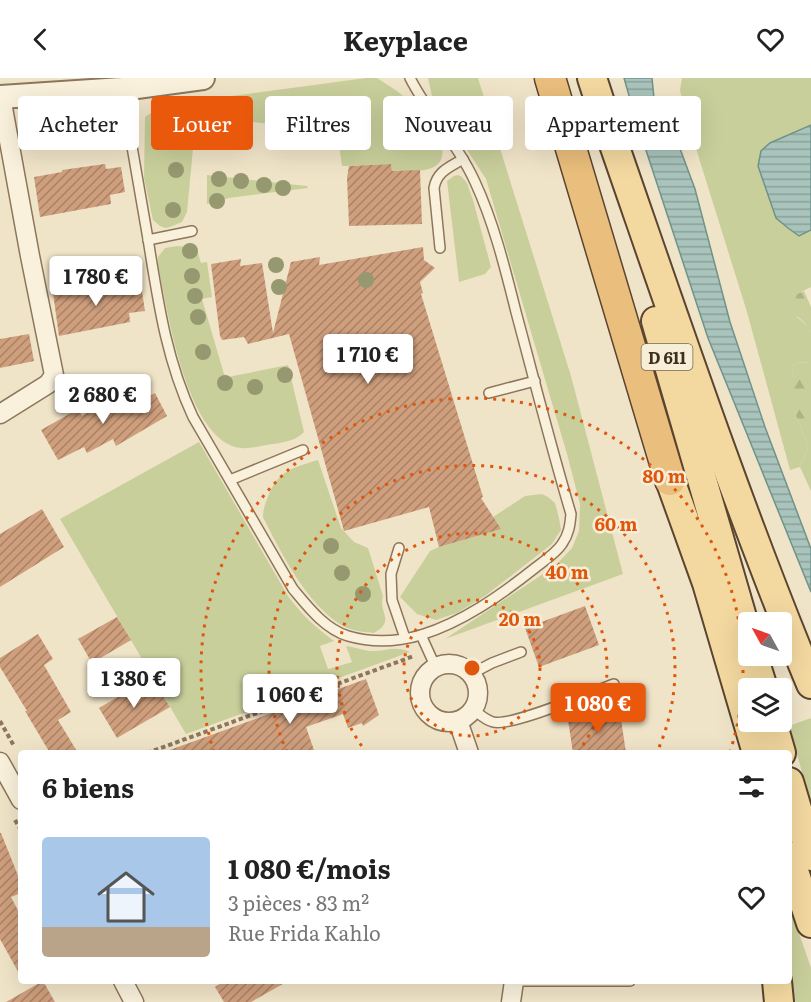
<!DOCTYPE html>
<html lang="fr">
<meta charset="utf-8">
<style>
body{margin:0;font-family:Literata,serif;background:#f2f2f2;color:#222;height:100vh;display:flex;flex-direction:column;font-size:22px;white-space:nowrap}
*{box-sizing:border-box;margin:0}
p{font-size:20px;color:#767676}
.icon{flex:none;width:33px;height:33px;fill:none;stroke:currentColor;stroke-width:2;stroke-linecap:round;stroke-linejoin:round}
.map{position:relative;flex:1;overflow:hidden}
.details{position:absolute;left:18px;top:672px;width:774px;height:234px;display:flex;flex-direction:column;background:#fff;border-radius:6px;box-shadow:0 6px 24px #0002}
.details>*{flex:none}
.guide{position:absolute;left:18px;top:18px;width:776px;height:54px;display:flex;gap:12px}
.needle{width:39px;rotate:310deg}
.tools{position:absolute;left:738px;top:534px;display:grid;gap:12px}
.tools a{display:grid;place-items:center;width:54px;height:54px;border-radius:6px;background:#fff;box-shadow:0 6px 24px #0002;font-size:30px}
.price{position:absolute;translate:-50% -51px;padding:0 14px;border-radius:6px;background:#fff;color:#222;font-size:20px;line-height:39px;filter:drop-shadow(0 2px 3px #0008)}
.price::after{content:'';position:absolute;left:50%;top:36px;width:18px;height:14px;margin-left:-9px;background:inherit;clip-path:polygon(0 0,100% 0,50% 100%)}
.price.selected{background:#ea580c;color:#fff}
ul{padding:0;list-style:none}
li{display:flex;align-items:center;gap:18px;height:150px;padding:0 24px}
li span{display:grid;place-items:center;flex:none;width:168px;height:120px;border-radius:6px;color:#555}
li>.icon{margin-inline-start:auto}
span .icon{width:72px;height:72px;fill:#fffc;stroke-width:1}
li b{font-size:26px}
h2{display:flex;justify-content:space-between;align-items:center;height:72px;padding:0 24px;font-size:26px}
.chip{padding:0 21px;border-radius:6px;background:#fff;box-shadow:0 6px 24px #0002;font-size:21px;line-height:54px}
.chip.selected{background:#ea580c;color:#fff}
header{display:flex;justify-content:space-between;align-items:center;height:78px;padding:0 24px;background:#fff;font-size:27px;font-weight:700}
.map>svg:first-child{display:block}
</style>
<header><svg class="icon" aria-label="back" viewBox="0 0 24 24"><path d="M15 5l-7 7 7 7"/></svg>Keyplace<svg class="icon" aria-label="heart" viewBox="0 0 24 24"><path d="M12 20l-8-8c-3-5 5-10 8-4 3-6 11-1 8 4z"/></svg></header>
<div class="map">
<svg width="811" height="924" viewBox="0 0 811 924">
<defs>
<pattern id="forest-firs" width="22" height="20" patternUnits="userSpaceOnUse" patternTransform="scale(1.5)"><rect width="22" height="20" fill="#c9cf9b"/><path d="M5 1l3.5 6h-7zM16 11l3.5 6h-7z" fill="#aeb285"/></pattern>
<pattern id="water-rules" width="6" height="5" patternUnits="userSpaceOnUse" patternTransform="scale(1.5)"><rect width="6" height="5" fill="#a9c4bc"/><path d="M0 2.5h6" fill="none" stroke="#8ba098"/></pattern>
<pattern id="building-hatch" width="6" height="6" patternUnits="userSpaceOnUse" patternTransform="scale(1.5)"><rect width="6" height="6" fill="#cf9f7d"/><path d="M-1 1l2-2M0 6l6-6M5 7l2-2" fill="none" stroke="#a98266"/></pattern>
</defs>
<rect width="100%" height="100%" fill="#f0e4c8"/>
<g fill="#c9cf9b">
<path d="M366 0H377L397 13 415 28 442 69C447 98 411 92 392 93L391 86 342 88 337 52 196 39 187 134 182 144 170 149 165 150 160 148 153 142 144 100 145 39 164 27Z"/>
<polygon points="428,0 478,0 571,298 623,496 445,561 555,488 572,470 579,453 580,426 567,376 486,101 432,18"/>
<polygon points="682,0 811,0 811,47 770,65 799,157 811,152 811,209 797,216 797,239 810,250 811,254 811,284 797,285 792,288 796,338 805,359 808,370 800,389 790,392 747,234 688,45 680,12"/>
<polygon points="207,97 307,108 308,110 229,120 207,126"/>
<polygon points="458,97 462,99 467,105 473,122 491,189 485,196 459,204 447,103 454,98"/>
<path d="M177 168 189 169 197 172 201 185 207 184 212 219 202 221 224 296 228 299 288 287 304 354C294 365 276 365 261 368 251 370 240 372 230 367 185 347 167 232 158 187V179L165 170Z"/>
<path d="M199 364 288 518C302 537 315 549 334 563L320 568 328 591 352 584 346 568C354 569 362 572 370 573 385 574 394 567 410 574L186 656 60 441Z"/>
<path d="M318 382 341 450 354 464 368 470 383 518C378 535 396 543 374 555 364 554 352 553 343 548 307 527 281 475 263 439 263 430 266 424 269 416 279 392 295 389 318 382Z"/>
<polygon points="542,416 548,419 555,425 559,440 561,452 552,466 485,518 457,535 436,542 417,536 400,519 430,473 439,469 500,451 493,439 525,418"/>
<polygon points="811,640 811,726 789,648"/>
<polygon points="789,826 811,890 811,924 789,924"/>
</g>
<g fill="url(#forest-firs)">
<path d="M804 213 811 229V254C802 235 789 244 797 216Z"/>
<polygon points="811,284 811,413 800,389 808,370 805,359 796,338 793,314 792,288 797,285"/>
</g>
<g fill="url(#water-rules)" stroke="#6f938a" stroke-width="1.5">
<polygon points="624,0 652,0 655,31 666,33 695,111 730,244 765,349 811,471 811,514 708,260 636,42"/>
<polygon points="811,47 811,152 799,158 788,150 776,140 758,88 761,73 770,65"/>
</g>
<g fill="url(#building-hatch)">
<polygon points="105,86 106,91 121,89 125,114 110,117 111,126 40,139 34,99 62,94 62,92"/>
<polygon points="391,86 392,93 420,92 422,146 349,148 347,100 349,88"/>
<polygon points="423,169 424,182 435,190 420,204 423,215 421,216 483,419 481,420 501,451 439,469 429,429 344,453 289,256 248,266 244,259 222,262 220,258 211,186 241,181 240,188 262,185 273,255 291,184 320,179 319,187"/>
<polygon points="124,204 125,210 141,207 145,233 129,235 130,244 59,258 53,215"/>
<polygon points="29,256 34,283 0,290 0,261"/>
<polygon points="155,315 167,338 116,368 113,361 87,375 84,369 58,382 41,352 78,331 82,338 107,323 112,330 137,316 141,323"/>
<polygon points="42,431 64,469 0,509 0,456"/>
<polygon points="585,528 599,567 539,589 525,550"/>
<polygon points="117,539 131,562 92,585 78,561"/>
<polygon points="38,556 53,581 44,587 71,634 58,642 78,675 50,675 25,633 27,633 0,589 0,580"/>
<polygon points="366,601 379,637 363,648 362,645 348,650 343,636 306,649 315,675 167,675 167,673"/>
<polygon points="140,606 144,614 156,607 170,629 117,660 99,630"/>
<polygon points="620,634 626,675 573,675 568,642"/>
<polygon points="0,755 1,755 21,805 21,815 11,819 21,838 21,899 0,861"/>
<polygon points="43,903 55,924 6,924"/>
<polygon points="225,903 288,903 251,924 224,924 215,909"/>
</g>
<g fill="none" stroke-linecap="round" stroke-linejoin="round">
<g stroke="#8d765c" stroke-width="12">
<g id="service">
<path d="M122 11C131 61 139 111 148 161 158 223 166 281 193 339L293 511C308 529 325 551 348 558 372 565 397 564 421 557 463 544 501 517 535 490 544 483 556 475 562 466 569 456 570 447 571 436 551 369 534 301 516 234 505 190 494 145 475 104 458 66 428 36 410 0"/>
<polyline points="148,162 192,153"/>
<path d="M440 170 434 110C437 93 450 89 463 81"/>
<polyline points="489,315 535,303"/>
<polyline points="230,402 303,372"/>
<polyline points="399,470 391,496 392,522 405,560"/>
<polyline points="421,557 436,590"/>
<polyline points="471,596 492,585 521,574"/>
<path d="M473 631C479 636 485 642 493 644 512 649 592 614 614 606"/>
<polyline points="514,903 630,903"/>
</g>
</g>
<g stroke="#8d765c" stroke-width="21">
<g id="minor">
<polyline points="0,336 48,306 54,297 30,178 1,19"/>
<circle cx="449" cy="615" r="29"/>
<polyline points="458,643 469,675"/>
<polyline points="0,684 21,722"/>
<polyline points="123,903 134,924"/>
<polyline points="511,924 514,903"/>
</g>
</g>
<g stroke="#8d765c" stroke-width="26">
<polyline id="tertiary" points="0,19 122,11 203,0"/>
</g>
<g stroke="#5b4430" stroke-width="32">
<g id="primary">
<path d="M592 0 610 55C674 239 736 425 811 606"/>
<polyline points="656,243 748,560"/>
<polyline points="670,402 707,505 757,675"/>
<polyline points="753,578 763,610"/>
<polyline points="772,644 781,675"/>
<polyline points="789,704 811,778"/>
<polyline points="789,778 811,845"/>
<polyline points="777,903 779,924"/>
</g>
</g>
<g stroke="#5b4430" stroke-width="33">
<polyline id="trunk" points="550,0 670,402"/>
</g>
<g stroke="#8d765c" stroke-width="4" stroke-dasharray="4.5 3" stroke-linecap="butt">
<polyline points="0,643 14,668"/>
<polyline points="147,675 414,578"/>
<polyline points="15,742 21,752"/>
</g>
<use href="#service" stroke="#faf1dc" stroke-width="9"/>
<use href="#minor" stroke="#faf1dc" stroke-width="18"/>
<use href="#tertiary" stroke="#faf1dc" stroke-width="22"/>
<use href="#primary" stroke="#f3d9a0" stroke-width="28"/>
<use href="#trunk" stroke="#eabe7c" stroke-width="30"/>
</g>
<g fill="#96986f">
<circle cx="159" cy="33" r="8"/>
<circle cx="181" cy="56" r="8"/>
<circle cx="176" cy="92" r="8"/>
<circle cx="219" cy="101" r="8"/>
<circle cx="241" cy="103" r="8"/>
<circle cx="264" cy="107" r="8"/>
<circle cx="283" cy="110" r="8"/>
<circle cx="217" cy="123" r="8"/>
<circle cx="173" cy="132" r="8"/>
<circle cx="190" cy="173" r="8"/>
<circle cx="276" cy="187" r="8"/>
<circle cx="192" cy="198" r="8"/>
<circle cx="366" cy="202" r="8"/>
<circle cx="279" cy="209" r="8"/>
<circle cx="195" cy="218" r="8"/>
<circle cx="198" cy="239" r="8"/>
<circle cx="203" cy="274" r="8"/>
<circle cx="285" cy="297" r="8"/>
<circle cx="225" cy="305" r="8"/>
<circle cx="255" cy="309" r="8"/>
<circle cx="331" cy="468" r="8"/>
<circle cx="342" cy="495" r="8"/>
<circle cx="363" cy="516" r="8"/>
</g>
<g fill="none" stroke="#df570d" stroke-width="3" stroke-dasharray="3 6">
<circle cx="472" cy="590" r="68"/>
<path d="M367 675A135 135 0 1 1 577 675"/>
<path d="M287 674A203 203 0 1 1 657 674"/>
<path d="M214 674A271 271 0 1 1 730 674"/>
</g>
<g text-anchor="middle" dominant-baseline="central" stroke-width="5" stroke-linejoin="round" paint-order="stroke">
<rect fill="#f7eed8" stroke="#756857" stroke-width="1.5" x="641.5" y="266" width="51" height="26" rx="4.5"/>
<g font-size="16" font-weight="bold" fill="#3d2e20">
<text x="667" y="279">D 611</text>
</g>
</g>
<circle cx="472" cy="590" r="9" fill="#df570d" stroke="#f7eed8" stroke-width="3"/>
<g font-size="18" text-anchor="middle" font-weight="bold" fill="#df570d" stroke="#f7eed8" stroke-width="5" stroke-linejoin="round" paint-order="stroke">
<text x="664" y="405">80 m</text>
<text x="616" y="453">60 m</text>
<text x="567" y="501">40 m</text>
<text x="520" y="548">20 m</text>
</g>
</svg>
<div class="tools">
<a><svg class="needle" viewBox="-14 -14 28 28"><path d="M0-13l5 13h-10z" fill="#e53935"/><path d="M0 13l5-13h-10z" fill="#767676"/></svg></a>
<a><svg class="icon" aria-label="layers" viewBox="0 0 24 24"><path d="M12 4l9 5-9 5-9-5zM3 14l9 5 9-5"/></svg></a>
</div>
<b class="price" style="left:96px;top:229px">1 780 €</b>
<b class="price" style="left:368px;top:307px">1 710 €</b>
<b class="price" style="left:103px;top:347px">2 680 €</b>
<b class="price" style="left:134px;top:631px">1 380 €</b>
<b class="price" style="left:290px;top:647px">1 060 €</b>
<b class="price selected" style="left:598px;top:656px">1 080 €</b>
<div class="guide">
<a class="chip">Acheter</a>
<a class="chip selected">Louer</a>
<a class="chip">Filtres</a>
<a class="chip">Nouveau</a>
<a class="chip">Appartement</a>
</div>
<section class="details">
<h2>6 biens<svg class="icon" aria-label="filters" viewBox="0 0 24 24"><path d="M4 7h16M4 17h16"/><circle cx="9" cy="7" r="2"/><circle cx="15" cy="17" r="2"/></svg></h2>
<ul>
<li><span style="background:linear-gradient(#a9c7e8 75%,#b9a48a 0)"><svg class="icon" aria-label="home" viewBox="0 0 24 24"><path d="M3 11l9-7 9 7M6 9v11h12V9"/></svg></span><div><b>1 080 €/mois</b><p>3 pièces · 83 m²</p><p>Rue Frida Kahlo</p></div><svg class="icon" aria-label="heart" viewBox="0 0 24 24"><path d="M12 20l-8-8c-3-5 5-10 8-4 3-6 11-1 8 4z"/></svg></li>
</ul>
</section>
</div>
